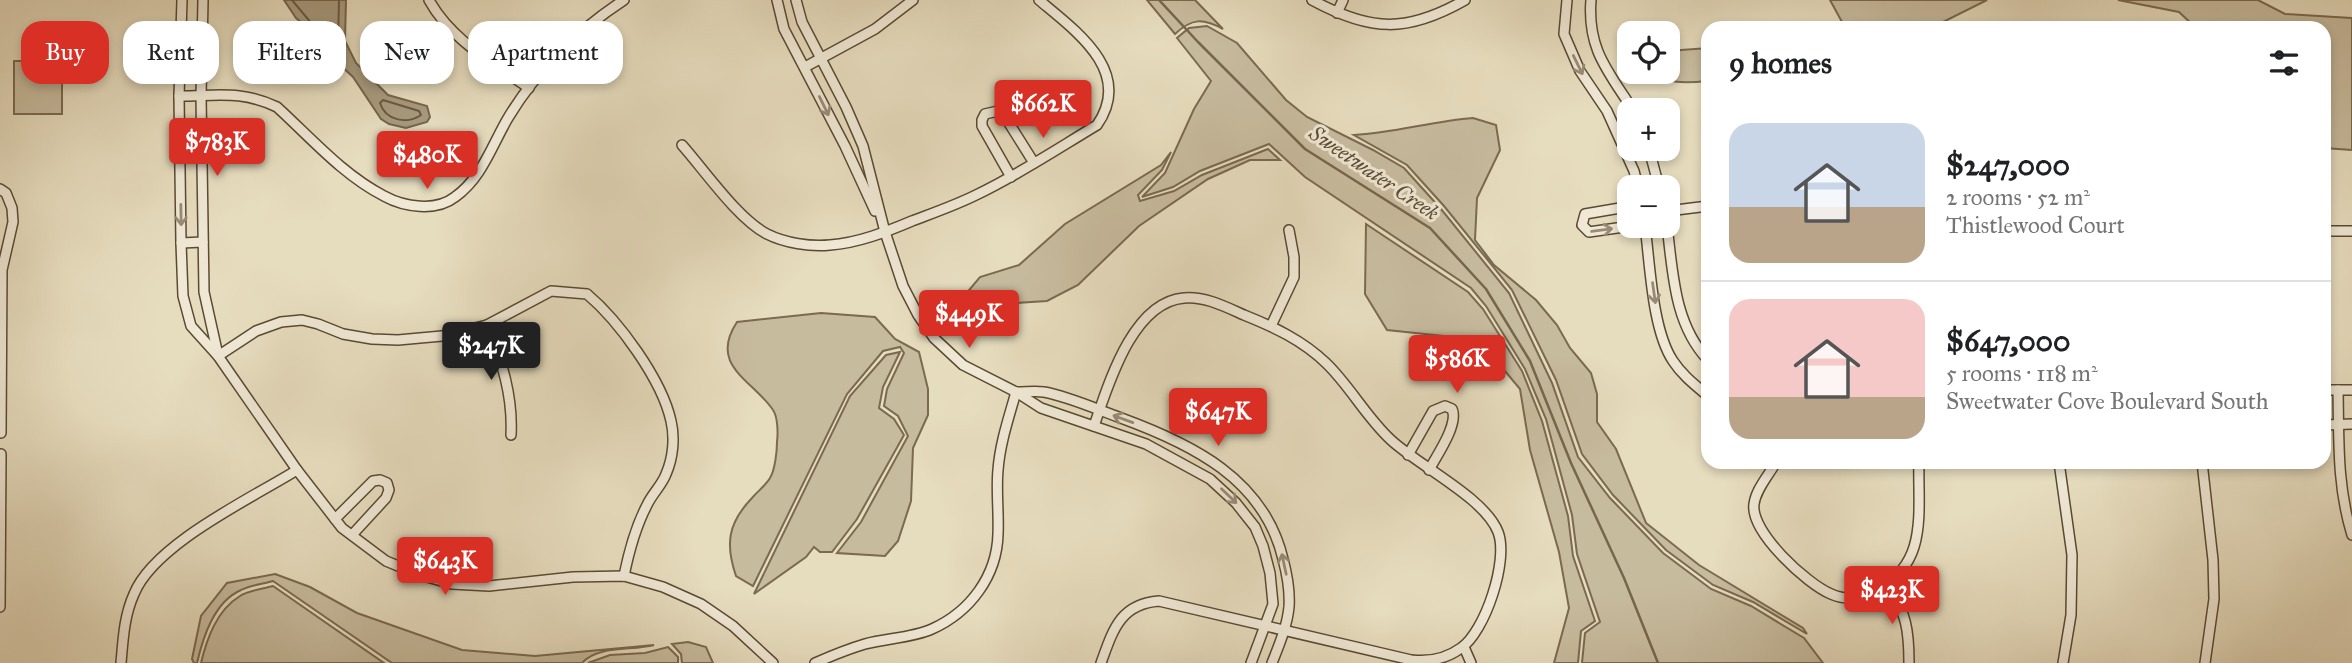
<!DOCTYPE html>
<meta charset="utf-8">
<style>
body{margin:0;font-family:"IM FELL Great Primer",serif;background:#f2f2f2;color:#202124;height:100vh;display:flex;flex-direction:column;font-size:26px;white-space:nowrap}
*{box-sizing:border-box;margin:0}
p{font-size:23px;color:#757577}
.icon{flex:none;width:38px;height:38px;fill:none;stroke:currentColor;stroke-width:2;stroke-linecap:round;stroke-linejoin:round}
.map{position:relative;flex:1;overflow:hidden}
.sheet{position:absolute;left:1701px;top:21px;width:630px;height:448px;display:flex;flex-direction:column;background:#fff;border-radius:21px;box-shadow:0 4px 10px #0003}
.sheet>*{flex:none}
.hud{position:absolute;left:21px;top:21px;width:665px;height:63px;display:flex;gap:14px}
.fabs{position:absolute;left:1617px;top:21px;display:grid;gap:14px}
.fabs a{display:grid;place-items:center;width:63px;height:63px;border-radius:14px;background:#fff;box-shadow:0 4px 10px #0003;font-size:35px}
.price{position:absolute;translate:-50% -60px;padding:0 16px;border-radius:7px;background:#d93025;color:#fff;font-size:23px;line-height:46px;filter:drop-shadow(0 2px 4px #0008)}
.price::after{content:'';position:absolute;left:50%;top:42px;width:21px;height:16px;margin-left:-10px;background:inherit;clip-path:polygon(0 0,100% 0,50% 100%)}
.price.current{background:#222;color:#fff}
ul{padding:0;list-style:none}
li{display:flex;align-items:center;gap:21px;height:175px;padding:0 28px}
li+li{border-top:2px solid #e0e0e0}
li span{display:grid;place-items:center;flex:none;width:196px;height:140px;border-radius:21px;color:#555}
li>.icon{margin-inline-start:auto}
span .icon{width:84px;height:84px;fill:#fffc;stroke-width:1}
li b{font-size:30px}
h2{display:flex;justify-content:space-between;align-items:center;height:84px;padding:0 28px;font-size:30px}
.tag{padding:0 24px;border-radius:21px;background:#fff;box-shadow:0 4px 10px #0003;font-size:24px;line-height:63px}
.tag.current{background:#d93025;color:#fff}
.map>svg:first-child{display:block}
</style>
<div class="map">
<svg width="2352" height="663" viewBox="0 0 2352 663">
<rect width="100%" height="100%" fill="#e6dcbe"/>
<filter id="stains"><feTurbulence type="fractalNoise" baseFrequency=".00286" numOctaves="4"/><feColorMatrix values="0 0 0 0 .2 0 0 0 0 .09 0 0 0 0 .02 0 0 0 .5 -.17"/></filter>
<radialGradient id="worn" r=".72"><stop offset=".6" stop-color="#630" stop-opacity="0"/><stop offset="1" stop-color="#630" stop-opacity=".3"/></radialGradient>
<g fill="#c7bb9e" stroke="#7a6a50" stroke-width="2">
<path d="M1147 0H1195L1223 29C1203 18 1192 18 1175 34Z"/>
<polygon points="1830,0 1987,0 1941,23 1923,28 1855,28 1842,22"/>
<polygon points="2118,0 2258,0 2285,14 2352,18 2352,150 2324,148 2324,28 2196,28 2179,12"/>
<polygon points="1207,26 1237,43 1286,100 1307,117 1373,150 1404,168 1441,209 1509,293 1552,383 1578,457 1610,498 1663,553 1711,589 1751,606 1804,638 1823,663 1582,663 1585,633 1600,622 1577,554 1572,515 1546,419 1525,369 1486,306 1471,288 1305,177 1269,144 1200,171 1173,187 1142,197 1165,173 1194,109 1211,81 1177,38 1189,28"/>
<path d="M1708 48V81C1687 83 1665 84 1648 72H1668V54L1681 50Z"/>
<rect x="14" y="61" width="48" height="53"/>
<path d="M1473 118 1496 125 1500 150 1477 198 1475 240 1494 265 1536 300 1557 325 1570 348 1591 373 1597 394V422L1616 449 1646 523 1699 565 1803 628 1807 634 1753 602 1713 585 1666 550 1613 495 1582 454 1556 380 1512 290 1444 206 1407 165 1354 135C1394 133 1433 121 1473 118Z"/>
<polygon points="1268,149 1280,160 1250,160 1208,179 1139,226 1078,285 1047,301 1015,303 980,316 964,296 980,277 1019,265 1065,224 1161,165 1171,152 1162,170 1138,195 1140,201 1174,191 1202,175"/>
<polygon points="1366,224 1468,292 1483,309 1522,371 1542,421 1568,516 1573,556 1595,621 1581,631 1578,663 1554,663 1569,608 1559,552 1530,450 1520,389 1495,359 1444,336 1387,330 1365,294"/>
<path d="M821 313 875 317 895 339 919 352 928 389V415L913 448 911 501 898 541 885 556 837 553 861 522 908 436 898 416 884 406 887 389 904 353 900 347 883 351 847 394 753 586 736 576C725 544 728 523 752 498 757 492 766 485 770 478 775 470 777 451 777 442 778 434 778 417 773 410 753 380 708 366 737 322Z"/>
<polygon points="900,352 883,387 879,408 894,419 904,435 857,519 832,552 820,552 814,547 806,557 754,594 850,396 886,355"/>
<path d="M275 574 310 587 357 613 462 650 535 656 654 645C632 651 598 645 582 663H392L273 581C263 584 250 585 241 590 214 602 203 637 197 663H194L192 659 201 616 227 583Z"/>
<path d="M273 586 384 663H201C207 638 217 610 240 596 249 590 263 589 273 586Z"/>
<polygon points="688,642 706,647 713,663 682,663 681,654 672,644"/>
<polygon points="668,647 678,657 678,663 588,663 610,655 645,653"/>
</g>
<polygon fill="#a79a7e" stroke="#76664c" stroke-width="2" points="284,0 346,0 345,41 356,63 388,95 427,106 430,117 427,122 406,128 389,124 381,119 353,77 339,64 332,53 322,48 309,29 296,18"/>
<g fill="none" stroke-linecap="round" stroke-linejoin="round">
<g stroke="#6a5a40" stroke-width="2">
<polyline points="292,0 327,42 334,46 338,43 339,0"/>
<path d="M383 100 419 111 421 115C407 125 385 120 380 103Z"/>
</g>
<polyline stroke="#76664c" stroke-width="2.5" points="1159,0 1198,42 1305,149 1430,228 1486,289 1530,361 1571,463 1624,578 1658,663"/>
<g stroke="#5b4a31" stroke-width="12">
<g id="minor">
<polyline points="182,0 179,96 181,243 183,296 191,326 218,356 297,470 342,528 386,561 420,575 452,584 489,586 573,577 624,576 663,587 701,604 733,626 773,663"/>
<polyline points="203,0 201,96 204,292 218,355"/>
<path d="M429 0C451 40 492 62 529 88"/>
<polyline points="777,0 784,29 845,146 875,211"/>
<polyline points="796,0 802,22 846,107 863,146 885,232 903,286 918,315 934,338 963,365 1016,392 1041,408 1146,444 1210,479 1236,503 1255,527 1263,546 1270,573 1273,604 1251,663"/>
<path d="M1312 0C1371 32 1407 33 1465 0"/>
<polyline points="1567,0 1564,34 1580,71 1607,111 1634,171 1638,187"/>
<path d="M1591 0C1587 49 1608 71 1633 110"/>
<polyline points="1337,13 1343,0"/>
<polyline points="805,67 875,29 913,0"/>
<path d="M179 96C218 96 241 90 277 107 311 138 343 175 384 196 404 207 436 212 455 197 482 178 492 145 508 118 536 71 578 30 624 0"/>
<path d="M682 145C705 171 738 219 767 234 785 243 810 247 830 245 858 243 886 232 912 221 933 213 956 205 976 195 1018 175 1057 149 1097 125 1134 72 1076 31 1039 0"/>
<polyline points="1649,149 1659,187"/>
<polyline points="1011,177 982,126 982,120 985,114 998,111 1004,115 1034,163"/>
<polyline points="0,189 6,193 12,208 13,222 2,270 1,433"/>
<polyline points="1629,208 1626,207 1585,214 1582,225 1589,232 1631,226"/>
<polyline points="1668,211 1708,206"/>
<path d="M1645 226C1650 263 1652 330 1673 361 1682 375 1695 385 1708 396"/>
<path d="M1667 226C1673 273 1674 324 1708 360"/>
<polyline points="2324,231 2352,231"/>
<polyline points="181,243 203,242"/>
<path d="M487 325C502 361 513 396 511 435"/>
<polyline points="1271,326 1294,277 1294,257 1289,230"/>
<path d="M218 356 256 331 281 322 302 320 318 324 343 334 372 339 398 340 442 336 487 325 551 291 587 294C619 321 662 380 671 421 675 438 673 458 666 474 662 485 652 494 647 505 635 528 629 551 624 576"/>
<polyline points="2324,390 2352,390"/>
<path d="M2338 390C2339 441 2337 486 2352 535"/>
<path d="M1017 392C1026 392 1036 391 1044 392 1070 397 1096 409 1121 418 1192 444 1264 479 1283 559 1287 574 1290 592 1289 607 1287 627 1279 645 1272 663"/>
<polyline points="2324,425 2352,424"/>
<path d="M1094 426C1108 386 1132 302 1184 298 1205 296 1226 307 1244 315 1274 327 1302 340 1326 363 1350 386 1366 417 1391 440 1419 466 1485 498 1498 532 1509 560 1485 632 1461 648 1446 659 1428 662 1411 660L1159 601C1120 604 1113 630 1101 663"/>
<path d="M1408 455 1433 411 1445 406 1452 409C1459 424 1437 455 1429 470"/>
<path d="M1776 462C1769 475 1756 489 1754 504 1750 532 1807 584 1831 594 1865 609 1904 580 1914 547 1922 521 1918 489 1919 462"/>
<polyline points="2059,462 2072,555 2071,615 2063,663"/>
<polyline points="2202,462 2213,560 2214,599 2205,663"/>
<polyline points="335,519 373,481 380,480 387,483 389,490 386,498 352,535"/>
<path d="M1888 585C1906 613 1909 629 1909 663"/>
<polyline points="0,607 1,454"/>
<polyline points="1464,647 1471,663"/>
<path d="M121 663C123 640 124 616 134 594 154 544 252 498 297 470"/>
<path d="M815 663C831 656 848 649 865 644 887 638 912 638 932 629 970 612 997 576 998 534 999 512 996 491 998 470 1000 443 1009 417 1016 392"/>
</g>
</g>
<use href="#minor" stroke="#efe8d5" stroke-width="9"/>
</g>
<defs><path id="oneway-shaft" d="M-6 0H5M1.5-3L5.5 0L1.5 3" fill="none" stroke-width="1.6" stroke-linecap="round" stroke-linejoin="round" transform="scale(1.75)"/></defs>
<g stroke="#988b76">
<use href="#oneway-shaft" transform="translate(1578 65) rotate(64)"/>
<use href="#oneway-shaft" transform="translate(824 106) rotate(64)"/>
<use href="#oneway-shaft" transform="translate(181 215) rotate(89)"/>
<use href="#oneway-shaft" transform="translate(1602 230) rotate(-8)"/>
<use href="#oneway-shaft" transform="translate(1654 293) rotate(82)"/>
<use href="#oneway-shaft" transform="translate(1123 419) rotate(-160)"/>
<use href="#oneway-shaft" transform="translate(1229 496) rotate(44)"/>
<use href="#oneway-shaft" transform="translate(1284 564) rotate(-102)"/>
</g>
<g text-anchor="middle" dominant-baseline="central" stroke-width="6" stroke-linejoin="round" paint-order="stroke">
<g font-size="21" font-style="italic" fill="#5e4d34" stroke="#efe8d5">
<text transform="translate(1374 173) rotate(34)">Sweetwater Creek</text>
</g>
</g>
<rect width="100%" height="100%" filter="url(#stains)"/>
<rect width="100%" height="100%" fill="url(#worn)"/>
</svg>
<div class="fabs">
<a><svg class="icon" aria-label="locate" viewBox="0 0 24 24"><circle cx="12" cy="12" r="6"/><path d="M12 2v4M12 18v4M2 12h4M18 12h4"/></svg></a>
<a>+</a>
<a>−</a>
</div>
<b class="price" style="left:1043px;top:140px">$662K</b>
<b class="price" style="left:217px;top:178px">$783K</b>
<b class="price" style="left:427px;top:191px">$480K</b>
<b class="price" style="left:969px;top:350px">$449K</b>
<b class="price current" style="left:491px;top:382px">$247K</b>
<b class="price" style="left:1457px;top:395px">$586K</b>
<b class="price" style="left:1218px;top:448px">$647K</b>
<b class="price" style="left:445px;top:597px">$643K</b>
<b class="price" style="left:1892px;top:626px">$423K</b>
<div class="hud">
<a class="tag current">Buy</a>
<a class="tag">Rent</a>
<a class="tag">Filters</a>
<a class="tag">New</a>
<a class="tag">Apartment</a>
</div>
<section class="sheet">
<h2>9 homes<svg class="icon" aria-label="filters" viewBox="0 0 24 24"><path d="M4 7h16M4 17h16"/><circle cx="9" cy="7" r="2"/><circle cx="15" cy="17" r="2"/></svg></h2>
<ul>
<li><span style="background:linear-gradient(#c9d6e8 60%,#b9a48a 0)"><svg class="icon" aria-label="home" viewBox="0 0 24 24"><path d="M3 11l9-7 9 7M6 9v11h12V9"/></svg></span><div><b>$247,000</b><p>2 rooms · 52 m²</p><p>Thistlewood Court</p></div></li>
<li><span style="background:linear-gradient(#f6c9c9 70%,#b9a48a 0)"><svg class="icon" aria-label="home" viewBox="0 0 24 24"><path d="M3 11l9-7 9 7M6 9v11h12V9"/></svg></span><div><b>$647,000</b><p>5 rooms · 118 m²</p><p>Sweetwater Cove Boulevard South</p></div></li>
</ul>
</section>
</div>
